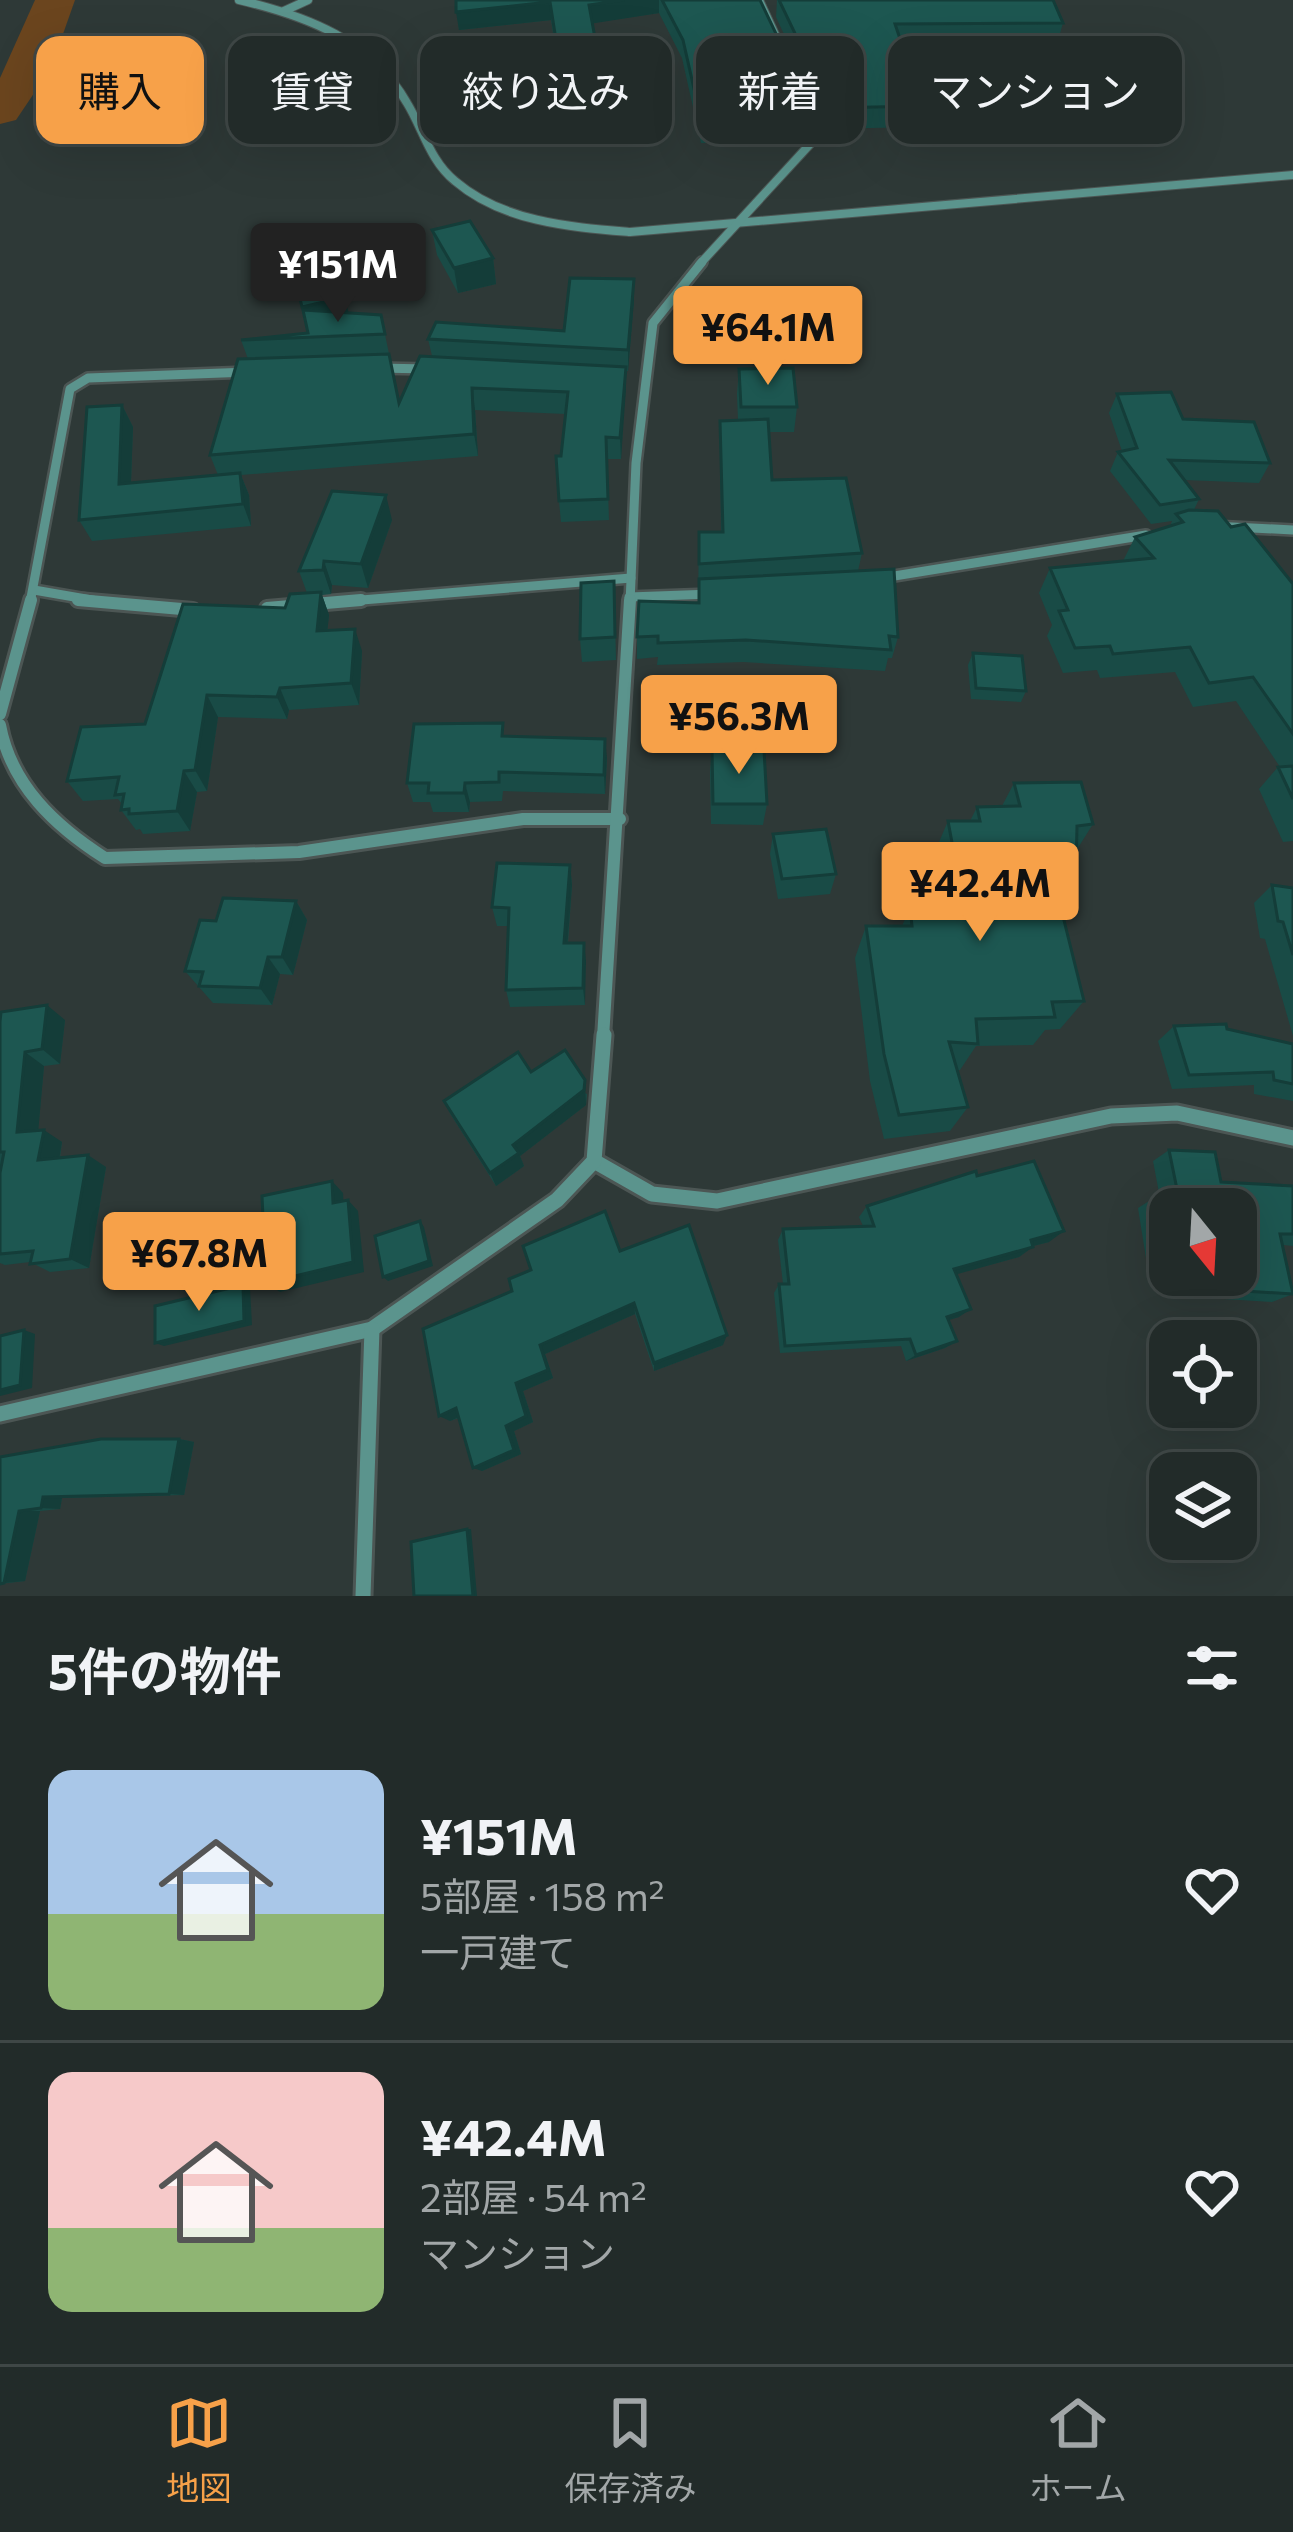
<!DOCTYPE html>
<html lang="ja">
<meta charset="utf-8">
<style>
body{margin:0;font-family:Commissioner,"Noto Sans JP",sans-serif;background:#2e3735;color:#f1f3f6;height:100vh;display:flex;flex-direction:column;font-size:45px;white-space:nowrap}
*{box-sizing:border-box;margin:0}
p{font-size:39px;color:#a2a7a8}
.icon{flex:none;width:66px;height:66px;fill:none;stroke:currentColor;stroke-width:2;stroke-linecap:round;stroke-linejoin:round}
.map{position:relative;height:1596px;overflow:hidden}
.sheet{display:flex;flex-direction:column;background:#222b29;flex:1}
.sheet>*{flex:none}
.hud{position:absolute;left:36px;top:36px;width:1221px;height:108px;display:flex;gap:24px}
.needle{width:78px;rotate:162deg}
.buttons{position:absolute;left:1149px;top:1188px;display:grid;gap:24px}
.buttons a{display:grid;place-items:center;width:108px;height:108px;border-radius:24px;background:#222b29;box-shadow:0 12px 48px #0002,0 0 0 3px #3f4746;font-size:60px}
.price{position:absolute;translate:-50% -102px;padding:0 27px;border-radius:12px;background:#f7a149;color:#111;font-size:39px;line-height:78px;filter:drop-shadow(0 3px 6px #0008)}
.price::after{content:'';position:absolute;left:50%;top:72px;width:36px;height:27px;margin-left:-18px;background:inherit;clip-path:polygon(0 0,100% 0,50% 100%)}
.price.active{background:#222;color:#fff}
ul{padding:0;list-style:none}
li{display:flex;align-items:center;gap:36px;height:300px;padding:0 48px}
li+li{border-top:3px solid #3f4746}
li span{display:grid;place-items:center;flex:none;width:336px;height:240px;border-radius:24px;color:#555}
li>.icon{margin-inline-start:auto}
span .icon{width:144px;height:144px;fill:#fffc;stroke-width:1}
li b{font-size:51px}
h2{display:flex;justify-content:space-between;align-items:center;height:144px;padding:0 48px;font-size:51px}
.chip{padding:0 42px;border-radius:24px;background:#222b29;box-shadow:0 12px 48px #0002,0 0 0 3px #3f4746;font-size:42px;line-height:108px}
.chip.active{background:#f7a149;color:#111}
.tabs{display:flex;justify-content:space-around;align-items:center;height:168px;border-top:3px solid #3f4746;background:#222b29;font-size:33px;color:#a2a7a8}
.tabs a{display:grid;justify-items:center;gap:6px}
.tabs .active{color:#f7a149}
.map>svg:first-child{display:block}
</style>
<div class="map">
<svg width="1293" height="1596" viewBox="0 0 1293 1596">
<rect width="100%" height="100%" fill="#2e3937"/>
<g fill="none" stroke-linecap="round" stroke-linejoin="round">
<polygon fill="#6b451e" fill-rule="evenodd" points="35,0 75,0 51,68 16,120 0,124 0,78"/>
<g stroke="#4c5654" stroke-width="10">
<g id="street-far3">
<path d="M239 0C307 16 371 40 407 103 423 129 430 161 455 181 503 222 570 227 630 232L1293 175"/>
<polyline points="284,11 308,0"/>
<polyline points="699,265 812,142 816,123 759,0"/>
</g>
</g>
<g stroke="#4c5654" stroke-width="14">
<g id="street-far2">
<polyline points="377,368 429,369"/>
<polyline points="1213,526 1293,530"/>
<polyline points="882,578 1146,535"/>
<polyline points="34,590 109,603"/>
<polyline points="629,597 712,594"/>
<polyline points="30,603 70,389 88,378 249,372"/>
<polyline points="325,603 631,578"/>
<polyline points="630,603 636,463 653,323 702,262"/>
</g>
</g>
<g stroke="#4c5654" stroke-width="18">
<g id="street-far1">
<polyline points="78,600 193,610"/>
<polyline points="267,608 361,600"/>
<polyline points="0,714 31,600"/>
<path d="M0 725C11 785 55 826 105 858L299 852 523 819H620"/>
<polyline points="603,1038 630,600"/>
</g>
</g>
<g stroke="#4c5654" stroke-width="21">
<g id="street">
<polyline points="594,1161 652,1194 717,1201 1111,1116 1177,1113 1293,1138"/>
<polyline points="0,1414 372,1329 557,1200 594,1161 604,1035"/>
<polyline points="363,1596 372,1329"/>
</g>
</g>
<use href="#street-far3" stroke="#5b948d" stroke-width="8"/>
<use href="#street-far2" stroke="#5b948d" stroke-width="9"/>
<use href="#street-far1" stroke="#5b948d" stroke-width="12"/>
<use href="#street" stroke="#5b948d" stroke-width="15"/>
</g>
<g fill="#194b46" fill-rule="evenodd">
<polygon points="456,0 760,0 810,105 806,130 784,130 784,140 701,143 682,58 659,13 592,23 595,57 557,59 551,20 459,30"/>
<polygon points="768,0 1053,0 1063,23 1057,44 902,45 923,106 919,127 823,129 824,120 776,17 777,0"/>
<polygon points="432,230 493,258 496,284 458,293 437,255"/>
<polygon points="291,260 349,313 381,315 399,402 432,356 428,339 564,331 634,300 628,371 626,371 621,459 607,459 609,520 561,522 559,501 561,456 566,414 475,410 478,456 241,475 249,495 251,526 92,541 79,520 122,405 133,427 131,483 218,475 210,455 248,359 241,340 308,333"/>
<polygon points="739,369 797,407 794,432 769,432 772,480 862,553 858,571 898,637 892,658 888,658 885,671 743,662 657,665 658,657 637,659 637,637 698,603 699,532 721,532 720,421 738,420 737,394"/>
<polygon points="1117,394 1183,419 1270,463 1259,483 1185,480 1199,499 1194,510 1231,527 1293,584 1293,841 1283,842 1259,789 1278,767 1280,767 1236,701 1193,707 1175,672 1100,678 1097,670 1063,673 1047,636 1052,625 1039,593 1050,568 1123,561 1135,537 1170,526 1172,521 1151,524 1110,471 1118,452 1122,451 1109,413"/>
<polygon points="392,520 368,588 332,585 331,594 322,595 329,615 327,630 362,651 359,705 289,710 287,719 218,717 207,791 197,792 190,831 143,834 140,829 136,830 121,810 122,804 118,799 83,801 67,781 145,724 285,608 307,593 299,571"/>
<polygon points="614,581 616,660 582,662 580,639"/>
<polygon points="973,653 1026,691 1021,702 971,699 968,665"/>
<polygon points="505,736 607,758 605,794 503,791 502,801 470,802 469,812 433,812 430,802 413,802 407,783"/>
<polygon points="712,750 767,804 763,825 711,824 710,772"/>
<polygon points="1014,783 1093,824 1076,851 1076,872 1059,898 1084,1001 1060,1029 1045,1030 1033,1045 976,1046 960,1070 957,1070 968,1107 950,1131 884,1139 870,1081 855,958 866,926 902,926 910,908 942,908 933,856 948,821 970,821 977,807 1002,806"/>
<polygon points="773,834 836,874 830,894 778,899 770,854"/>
<polygon points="570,865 572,885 568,943 584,943 585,1005 510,1007 506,990 509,926 497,926 492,907"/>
<polygon points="1272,885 1293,888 1293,1036 1265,939 1260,938 1254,903"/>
<polygon points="296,901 307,920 293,975 280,974 272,1005 213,1003 185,971 216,921"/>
<polygon points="65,1020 60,1064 44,1066 38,1130 62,1142 60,1158 106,1167 89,1268 50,1272 30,1262 5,1265 0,1263 0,1022"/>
<polygon points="1174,1026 1227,1029 1293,1044 1293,1101 1254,1094 1254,1085 1172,1089 1158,1041"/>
<polygon points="531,1072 587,1094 586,1105 520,1156 524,1166 496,1186 451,1115 444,1101"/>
<path d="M1169 1150 1221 1182 1293 1186V1246L1283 1245 1293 1294 1272 1302 1224 1299 1221 1282 1149 1277 1138 1208 1154 1198H1160L1153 1161ZM1170 1209H1236V1275H1170Z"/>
<polygon points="977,1176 1049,1242 1033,1246 1019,1257 956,1274 959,1317 948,1320 957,1341 945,1348 906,1361 901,1346 780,1353 774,1293 779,1284 783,1284 778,1240 783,1229 863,1226 859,1217 867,1206"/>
<polygon points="620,1251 723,1345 654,1371 635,1314 545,1354 553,1378 523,1391 533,1422 514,1431 521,1454 482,1471 459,1418 450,1421"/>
<polygon points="179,1439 194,1442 184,1495 62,1498 60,1509 40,1511 25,1581 0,1584 0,1457"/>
</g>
<g fill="#143d39">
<polygon points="624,0 659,0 659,13 589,24 589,5"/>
<polygon points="550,2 551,20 459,30 456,12"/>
<polygon points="493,258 496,284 458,293 454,268"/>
<polygon points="634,279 634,300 628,371 628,350"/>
<polygon points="345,297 350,319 308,329 302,307"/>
<polygon points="626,367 626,389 621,459 620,438"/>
<polygon points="472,388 475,410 478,456 474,434"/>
<polygon points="122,405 133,427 130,506 119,484"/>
<polygon points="240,473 249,495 251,526 243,504"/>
<polygon points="386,495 392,520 368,588 361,564"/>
<polygon points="324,561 332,585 331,594 323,570"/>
<polygon points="321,592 329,615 325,653 317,631"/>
<polygon points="355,629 362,651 359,705 351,683"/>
<polygon points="280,688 289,710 287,719 277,697"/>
<polygon points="207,695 218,717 207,791 195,770"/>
<polygon points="605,739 607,758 605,794 604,775"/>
<polygon points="184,771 197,792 190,831 177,811"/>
<polygon points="465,783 470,802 469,812 464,793"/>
<polygon points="570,865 572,885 566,962 564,943"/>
<polygon points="296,901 307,920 293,975 282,957"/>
<polygon points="584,943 586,961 585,1005 583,988"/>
<polygon points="268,957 280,974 272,1005 260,988"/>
<polygon points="47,1005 65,1020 60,1064 42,1049"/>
<polygon points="25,1052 44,1066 37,1144 17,1132"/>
<polygon points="585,1080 586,1105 520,1156 524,1166 496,1186 490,1173 513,1145"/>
<polygon points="44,1130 62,1142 57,1172 38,1160"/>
<polygon points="88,1155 106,1167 89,1268 70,1259"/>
<polygon points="332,1181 343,1193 344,1214 333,1203"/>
<polygon points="348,1200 358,1211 364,1272 280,1292 266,1283"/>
<polygon points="420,1221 424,1227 433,1266 388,1281 383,1277"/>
<polygon points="1064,1231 1049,1242 1017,1250 1031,1240"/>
<polygon points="1033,1247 1019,1257 943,1278 954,1269"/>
<polygon points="243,1285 250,1289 252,1325 164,1346 155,1343"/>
<polygon points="634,1303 635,1314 545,1354 553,1378 523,1391 533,1422 514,1431 521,1454 482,1471 473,1468 516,1383 540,1345"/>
<polygon points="971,1309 959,1317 936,1324 947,1317"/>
<polygon points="24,1330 35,1334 32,1388 0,1396 0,1390"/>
<polygon points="727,1335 723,1345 654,1371 654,1363"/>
<polygon points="957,1341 945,1348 906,1361 916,1355"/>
<polygon points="456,1408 466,1414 450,1421 439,1416"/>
<polygon points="179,1439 194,1442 184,1495 169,1494"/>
<polygon points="43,1497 62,1498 60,1509 41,1508"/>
<polygon points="19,1511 40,1511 25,1581 4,1583"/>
<polygon points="467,1529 471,1529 477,1596 473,1596"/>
</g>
<g fill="#1d5751" stroke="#143d39" stroke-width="3">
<polygon points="456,0 624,0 589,5 595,38 556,40 550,2 456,12"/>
<polygon points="662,0 760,0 810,105 808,111 783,111 785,121 702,124 683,40"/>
<polygon points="779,0 1053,0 1063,23 895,24 923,106 826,108 826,98"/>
<polygon points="470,221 493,258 454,268 432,230"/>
<polygon points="333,253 345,297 302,307 291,260"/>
<polygon points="570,278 634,279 628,350 428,339 436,322 564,331"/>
<polygon points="303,310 381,315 385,334 241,340 308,333"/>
<polygon points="389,354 399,403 420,356 626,367 620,438 606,437 608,499 559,501 556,456 561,456 568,392 472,388 474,434 210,455 238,359"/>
<polygon points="793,368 797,407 741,407 739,369"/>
<polygon points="1171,392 1183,419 1254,422 1270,463 1169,460 1199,499 1160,505 1118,452 1137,448 1117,394"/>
<polygon points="122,405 119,484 240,473 243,504 79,520 87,407"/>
<polygon points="768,419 772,480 846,478 862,553 699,564 699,532 723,532 720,421"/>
<polygon points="332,491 386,495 361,564 324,561 323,570 299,571"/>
<polygon points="1189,510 1218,511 1231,527 1245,524 1293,584 1293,734 1253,677 1209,683 1190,647 1113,654 1110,646 1075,648 1059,611 1068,610 1050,568 1154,558 1135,537 1183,522 1176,514"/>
<polygon points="894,569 898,637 889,636 891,650 746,640 658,643 658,636 637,637 639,601 699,603 699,579"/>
<polygon points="614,581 615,637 580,639 581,583"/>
<polygon points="321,592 317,631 355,629 351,683 280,688 277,697 207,695 195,770 184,771 177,811 129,814 129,809 121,810 124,794 115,795 119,777 67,781 81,727 145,724 183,604 285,608 290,594"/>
<polygon points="973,653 1022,656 1026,691 976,688"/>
<polygon points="503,723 502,736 605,739 604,775 499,772 499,782 465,783 464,793 428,793 429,783 407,783 414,724"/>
<polygon points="712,750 764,750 767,804 713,804"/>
<polygon points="1293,766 1293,799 1278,767"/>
<polygon points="1081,782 1093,824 1077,826 1076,872 1052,872 1084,1001 1052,1002 1055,1017 976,1019 978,1044 949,1042 968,1107 899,1115 884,1054 866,926 912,926 910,908 964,907 948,821 980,821 977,807 1020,806 1014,783"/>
<polygon points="826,829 836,874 782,879 773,834"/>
<polygon points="497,863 570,865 564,943 584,943 583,988 506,990 509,908 492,907"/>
<polygon points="1272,885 1293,888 1293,955 1283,922 1278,921"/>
<polygon points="223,898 296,901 282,957 268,957 260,988 199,986 203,972 185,971 200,920 216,921"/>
<polygon points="47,1005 42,1049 25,1052 17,1132 44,1130 38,1160 88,1155 70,1259 30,1264 33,1251 0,1254 0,1173 4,1152 0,1152 0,1022 1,1012"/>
<polygon points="1226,1024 1227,1029 1293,1044 1293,1084 1274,1080 1273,1072 1189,1075 1174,1026"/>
<polygon points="565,1050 585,1080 584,1090 513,1145 519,1153 490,1173 444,1101 518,1052 531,1072"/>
<polygon points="1169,1150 1215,1152 1221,1182 1293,1186 1293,1234 1280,1234 1293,1294 1244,1291 1241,1273 1236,1273 1236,1209 1170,1209 1170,1269 1167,1269 1154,1198 1179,1199"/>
<polygon points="1034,1161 1064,1231 1031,1240 1033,1247 954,1269 971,1309 947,1317 957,1341 916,1355 910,1339 785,1346 779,1284 789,1284 783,1229 874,1226 867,1206 976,1171 977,1176"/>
<polygon points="332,1181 333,1203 348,1200 353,1262 266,1283 262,1196"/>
<polygon points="605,1211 620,1251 689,1225 727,1335 654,1363 634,1303 540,1345 548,1370 516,1383 526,1416 506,1426 514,1450 473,1468 456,1408 439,1416 423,1329 512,1291 509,1279 531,1270 523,1246"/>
<polygon points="420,1221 429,1261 383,1277 375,1236"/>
<polygon points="243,1285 244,1321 155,1343 155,1306"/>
<polygon points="24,1330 20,1385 0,1390 0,1336"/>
<polygon points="101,1439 179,1439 169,1494 43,1497 41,1508 19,1511 4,1583 0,1584 0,1457"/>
<polygon points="467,1529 473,1596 414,1596 411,1542"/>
</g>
</svg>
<div class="buttons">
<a><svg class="needle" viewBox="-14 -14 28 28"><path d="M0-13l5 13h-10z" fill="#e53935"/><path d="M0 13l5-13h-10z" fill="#a2a7a8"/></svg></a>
<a><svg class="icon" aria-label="locate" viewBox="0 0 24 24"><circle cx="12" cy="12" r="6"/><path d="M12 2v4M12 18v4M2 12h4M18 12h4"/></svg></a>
<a><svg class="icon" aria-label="layers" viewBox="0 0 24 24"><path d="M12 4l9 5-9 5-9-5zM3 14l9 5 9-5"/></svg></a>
</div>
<b class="price active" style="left:338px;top:325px">¥151M</b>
<b class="price" style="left:768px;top:388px">¥64.1M</b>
<b class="price" style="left:739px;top:777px">¥56.3M</b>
<b class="price" style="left:980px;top:944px">¥42.4M</b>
<b class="price" style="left:199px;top:1314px">¥67.8M</b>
<div class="hud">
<a class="chip active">購入</a>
<a class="chip">賃貸</a>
<a class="chip">絞り込み</a>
<a class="chip">新着</a>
<a class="chip">マンション</a>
</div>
</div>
<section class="sheet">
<h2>5件の物件<svg class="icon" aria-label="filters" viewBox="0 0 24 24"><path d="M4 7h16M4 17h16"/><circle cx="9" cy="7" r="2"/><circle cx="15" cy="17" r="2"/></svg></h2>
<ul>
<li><span style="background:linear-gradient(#a9c7e8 60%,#8fb573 0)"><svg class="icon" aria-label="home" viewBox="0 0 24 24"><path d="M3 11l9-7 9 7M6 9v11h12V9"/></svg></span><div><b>¥151M</b><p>5部屋 · 158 m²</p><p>一戸建て</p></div><svg class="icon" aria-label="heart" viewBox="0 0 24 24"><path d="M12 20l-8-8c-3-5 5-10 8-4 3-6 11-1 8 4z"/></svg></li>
<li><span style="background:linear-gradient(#f6c9c9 65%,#8fb573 0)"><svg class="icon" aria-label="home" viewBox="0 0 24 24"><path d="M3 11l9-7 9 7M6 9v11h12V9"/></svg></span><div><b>¥42.4M</b><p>2部屋 · 54 m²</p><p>マンション</p></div><svg class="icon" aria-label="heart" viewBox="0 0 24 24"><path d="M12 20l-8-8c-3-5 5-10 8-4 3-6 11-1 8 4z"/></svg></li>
</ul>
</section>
<nav class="tabs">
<a class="active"><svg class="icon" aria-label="map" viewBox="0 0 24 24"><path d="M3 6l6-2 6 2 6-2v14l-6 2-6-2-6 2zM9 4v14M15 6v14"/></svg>地図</a>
<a><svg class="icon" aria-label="saved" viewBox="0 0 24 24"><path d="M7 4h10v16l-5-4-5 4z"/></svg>保存済み</a>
<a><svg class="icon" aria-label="home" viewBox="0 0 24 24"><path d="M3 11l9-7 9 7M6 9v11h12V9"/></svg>ホーム</a>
</nav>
